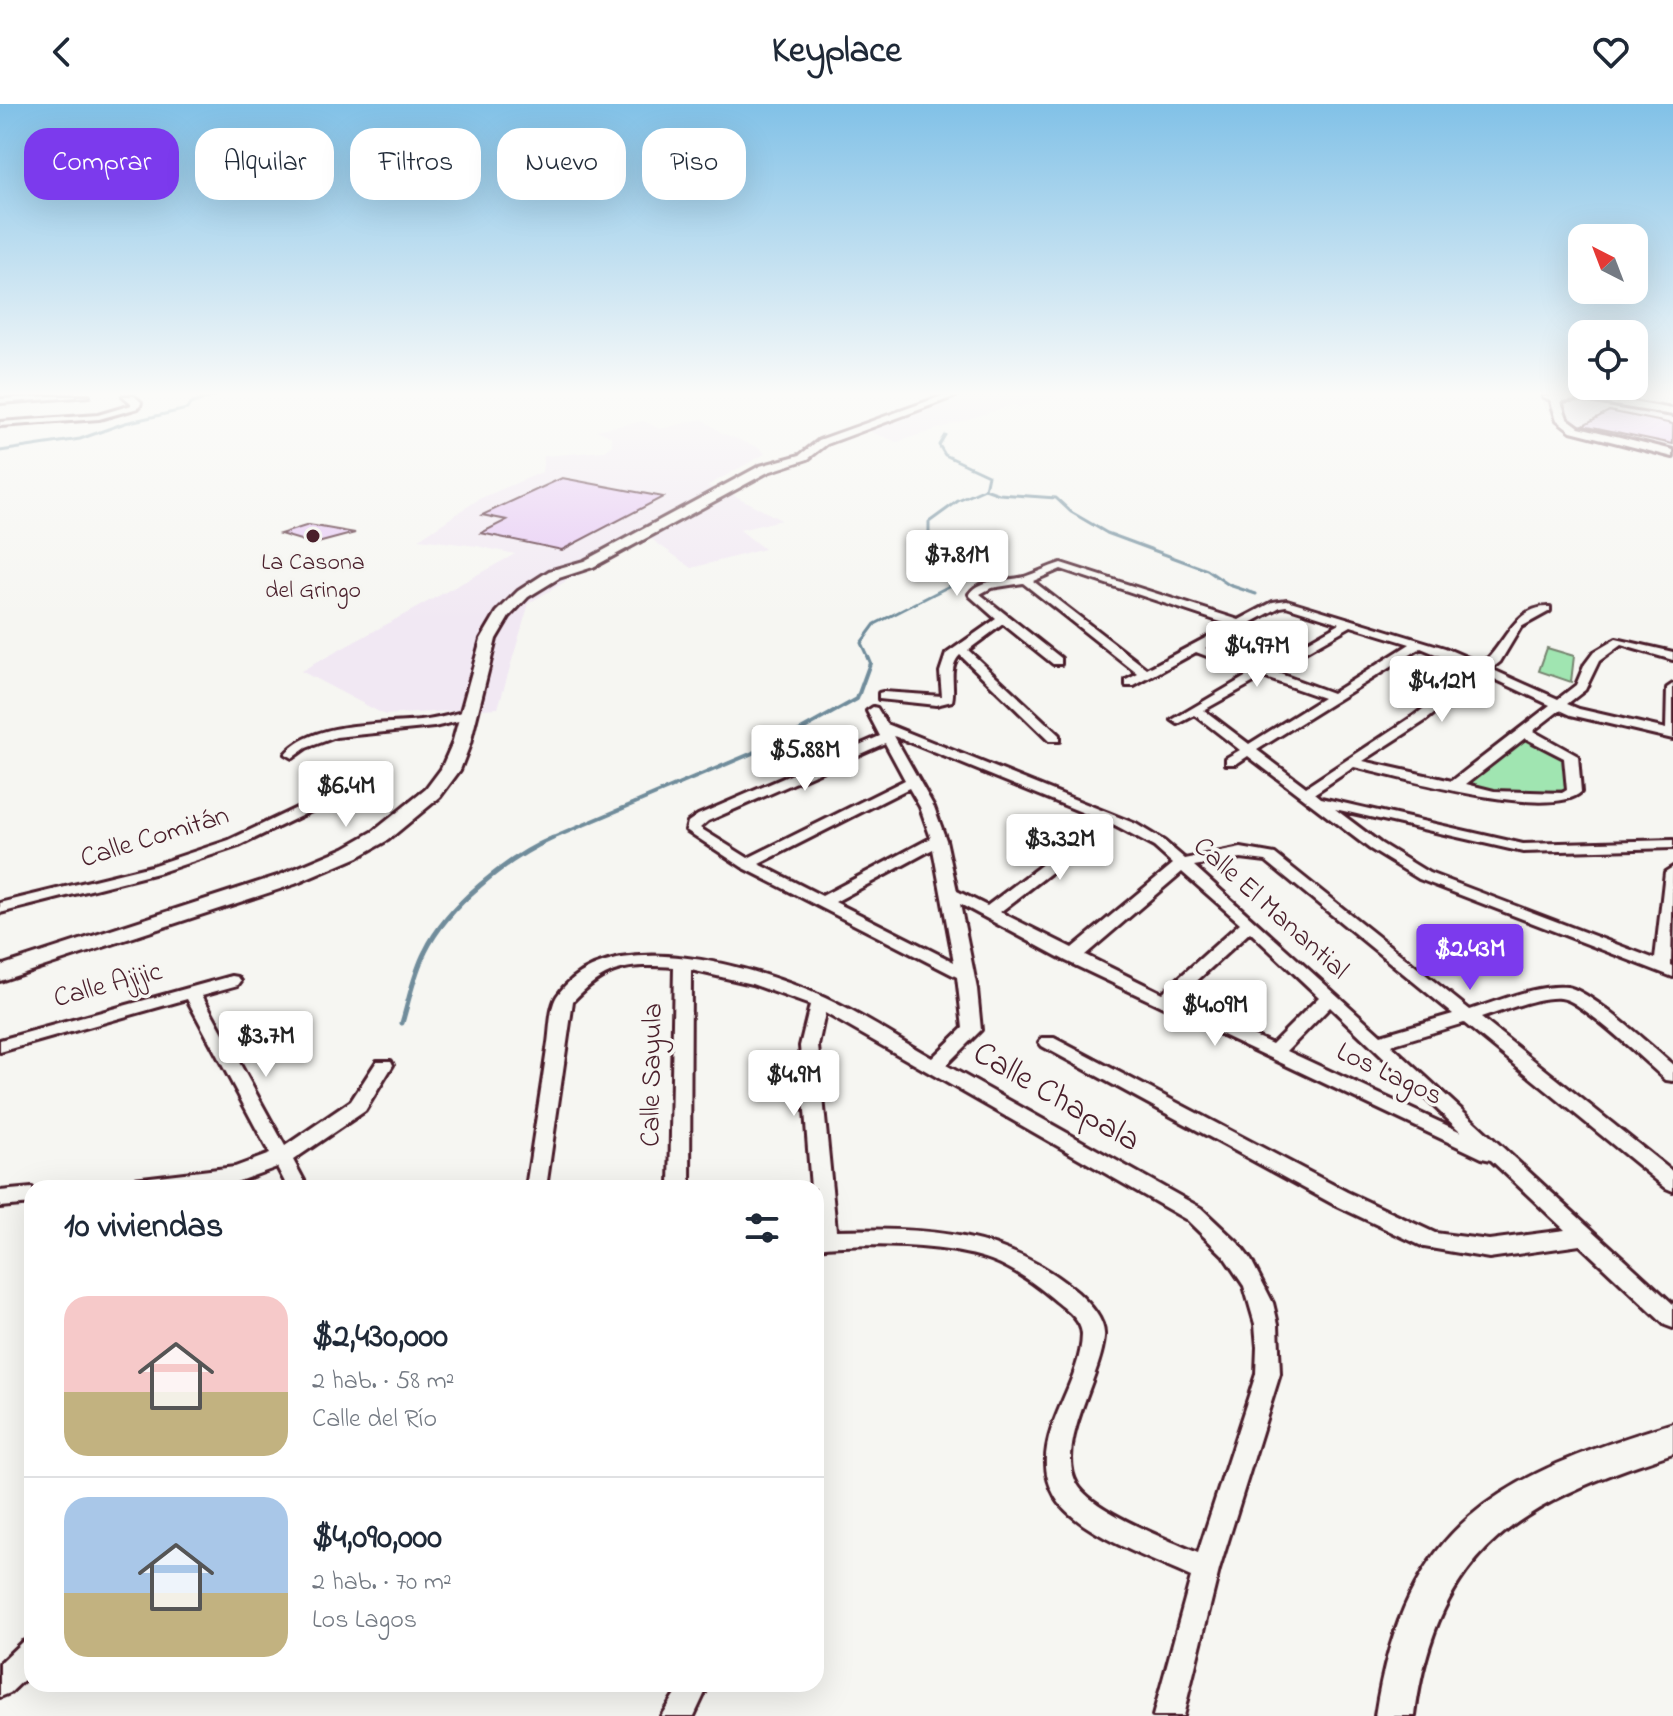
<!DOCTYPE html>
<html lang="es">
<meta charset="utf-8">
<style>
body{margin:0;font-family:"Indie Flower",sans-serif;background:#f6f6f7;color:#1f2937;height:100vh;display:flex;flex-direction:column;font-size:30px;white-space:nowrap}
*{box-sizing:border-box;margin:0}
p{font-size:26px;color:#747a83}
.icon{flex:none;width:44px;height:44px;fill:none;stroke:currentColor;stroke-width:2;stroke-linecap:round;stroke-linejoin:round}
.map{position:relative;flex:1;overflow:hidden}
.panel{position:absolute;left:24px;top:1076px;width:800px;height:512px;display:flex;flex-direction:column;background:#fff;border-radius:24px;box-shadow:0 8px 32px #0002}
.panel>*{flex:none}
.hud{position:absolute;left:24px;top:24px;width:800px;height:72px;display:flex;gap:16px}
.needle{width:52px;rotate:318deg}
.buttons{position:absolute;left:1568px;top:120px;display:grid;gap:16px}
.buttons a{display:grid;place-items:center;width:80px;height:80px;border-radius:16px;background:#fff;box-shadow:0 8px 32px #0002;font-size:40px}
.price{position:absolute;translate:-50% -68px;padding:0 18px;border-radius:8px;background:#fff;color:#222;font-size:26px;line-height:52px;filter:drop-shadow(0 2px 4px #0008)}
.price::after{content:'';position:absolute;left:50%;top:48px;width:24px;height:18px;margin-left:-12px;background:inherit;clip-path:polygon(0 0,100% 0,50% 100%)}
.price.current{background:#7c3aed;color:#fff}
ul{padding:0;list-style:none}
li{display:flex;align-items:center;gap:24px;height:200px;padding:0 40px}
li+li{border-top:2px solid #e0e1e3}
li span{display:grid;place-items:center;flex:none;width:224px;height:160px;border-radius:24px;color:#555}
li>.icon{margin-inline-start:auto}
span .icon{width:96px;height:96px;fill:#fffc;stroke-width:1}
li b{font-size:34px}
h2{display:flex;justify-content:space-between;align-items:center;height:96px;padding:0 40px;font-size:34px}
.chip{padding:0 28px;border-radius:24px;background:#fff;box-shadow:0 8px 32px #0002;font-size:28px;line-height:72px}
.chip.current{background:#7c3aed;color:#fff}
header{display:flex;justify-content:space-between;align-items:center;height:104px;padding:0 40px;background:#fff;font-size:36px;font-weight:700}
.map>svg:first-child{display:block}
</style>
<header><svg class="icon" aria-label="back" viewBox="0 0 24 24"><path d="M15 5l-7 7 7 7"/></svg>Keyplace<svg class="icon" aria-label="heart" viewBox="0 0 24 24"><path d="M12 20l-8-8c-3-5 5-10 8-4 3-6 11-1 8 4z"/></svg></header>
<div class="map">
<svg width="1673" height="1612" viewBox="0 0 1673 1612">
<rect width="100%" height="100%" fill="#f6f6f2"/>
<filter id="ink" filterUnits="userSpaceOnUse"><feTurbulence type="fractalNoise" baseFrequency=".0125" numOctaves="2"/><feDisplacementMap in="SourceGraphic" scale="16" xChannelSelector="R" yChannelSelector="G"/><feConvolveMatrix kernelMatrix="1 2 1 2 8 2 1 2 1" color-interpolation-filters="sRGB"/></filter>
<g filter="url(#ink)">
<g fill="#f1e8f3">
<polygon points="958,292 1057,292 1019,303 1012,301 897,338 864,325"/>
<polygon points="1566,295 1673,313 1673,348 1607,333 1573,321 1562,299 1562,296"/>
<polygon points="702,315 722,329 760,344 765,350 707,382 730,389 781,416 740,426 764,445 692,464 647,432 566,477 529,499 498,604 385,611 301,567 515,450 477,442 419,435 479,395 542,368 544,352 605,347 612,342 612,333 596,326 644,317 660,325"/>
</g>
<g fill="#a0e5b1" stroke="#75826e" stroke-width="2">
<polygon points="1547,544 1574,552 1571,578 1539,567"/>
<polygon points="1522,630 1567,651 1565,686 1507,690 1466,678"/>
</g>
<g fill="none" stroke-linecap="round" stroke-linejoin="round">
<g stroke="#6f8c9b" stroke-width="3">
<polyline points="0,347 80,335 125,319 187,305 190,300 213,292"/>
<polyline points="985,385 999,390 1056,394 1071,408 1107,429 1207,466 1229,481 1256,490"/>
<polyline points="868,554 861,539 875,520 961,476 969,461 929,442 929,418 958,397 985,385 988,371 945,351 939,341 945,331"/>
</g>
<polyline stroke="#6f8c9b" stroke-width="4" points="548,736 781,637 857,595 870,559 867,552"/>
<path stroke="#6f8c9b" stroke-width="5" d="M402 919C409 896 414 869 425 848 447 802 507 754 553 734"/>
</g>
<g fill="#e6c7f5" stroke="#4a1f2b" stroke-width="2">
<polygon points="1609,307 1673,320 1673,340 1583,321"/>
<polygon points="562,374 573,376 663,393 562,446 481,429 507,416 482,411"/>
<polygon points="309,421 355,429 314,440 280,430"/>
</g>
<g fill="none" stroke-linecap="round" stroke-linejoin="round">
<g stroke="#4a1f2b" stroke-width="6">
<g id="street">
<polygon points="50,292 89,292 0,299 0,295"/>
<polygon points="135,300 138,304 99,315 0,322 0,318 98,311"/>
<path d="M1061 459 1239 516 1273 498 1287 496 1445 544 1482 560C1504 543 1514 501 1550 503V507L1521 523 1500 558 1491 565 1558 595 1576 581 1585 560 1594 548 1616 535 1673 548V556L1621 541 1599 557 1585 586 1567 600 1579 605 1666 625 1667 584 1673 580V635L1571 611 1560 606 1533 627 1578 652 1581 688C1550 717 1397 673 1354 663L1315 689 1321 694 1523 740 1673 736V744L1523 748 1335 705 1380 739 1429 769 1655 855 1665 768 1673 763 1671 861 1673 862V873L1419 775 1370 745 1248 652 1236 660H1226V654L1240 646 1195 611 1178 620 1172 616 1252 569 1196 548 1134 582H1126V576L1138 570 1023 479 991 484 980 490 1061 554V560H1053L1003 520 968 546 1059 631V637H1049L960 551C947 564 956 582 952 597L936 601 879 595V589L883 588 942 592 940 568 946 550 996 515 970 492 969 490C981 473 1005 478 1024 473 1036 469 1048 463 1061 459ZM1061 465 1230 521 1147 565 1033 477ZM1286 502 1340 519 1261 564 1205 544 1280 503ZM1351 522 1410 540 1332 589 1272 567ZM1421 544 1474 566 1415 611 1306 683 1257 646ZM1484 570 1550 601 1452 677 1363 657 1425 617ZM1263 573 1323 594 1249 640 1204 606ZM1525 634 1564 654 1567 686 1562 689 1494 687 1466 680Z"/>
<path d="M873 603 877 604 887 620 1136 720 1164 737 1185 755 1241 744 1275 750 1470 906C1500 897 1536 880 1567 883 1590 886 1653 944 1673 961V977L1666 976C1648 960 1583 899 1565 895 1545 889 1501 908 1481 914L1673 1068V1087L1666 1084 1464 919 1391 941 1673 1200V1224L1665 1221 1580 1141 1489 1154 1424 1143 1333 1100 1042 942 1039 938 1042 934H1054L1347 1088 1435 1129 1489 1136 1565 1126 1491 1056 1482 1054 1066 857 960 800 977 885 981 926 946 961 1201 1104 1238 1139 1251 1156 1273 1199 1278 1220 1280 1270 1219 1466 1183 1612H1153L1191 1473C1154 1456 1076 1428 1056 1394 1023 1338 1081 1286 1082 1231 1082 1217 1067 1206 1057 1198 1037 1181 1015 1165 991 1156 947 1140 863 1139 816 1144V1084H811L800 942 810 901 752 880 691 866 690 1084H670L674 863C627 860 606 862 573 897L546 1084H526C533 1036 541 988 548 939 550 926 550 903 557 892 607 817 760 864 825 894 862 911 897 934 932 954L963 924 957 873 742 763 686 726 688 718 698 711 880 632 867 607ZM894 632 1101 716 987 802 957 787 946 736 934 703ZM885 639 905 676 748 754 700 724 708 717ZM909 684 920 703 931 734 822 792 759 760ZM1113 721 1154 743 1173 760 1072 844 1000 808ZM933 745 954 858 835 798ZM1241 754 1266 757 1453 910 1381 931 1194 762ZM1182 768 1240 819 1162 889 1085 851ZM1250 828 1319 893 1272 940 1176 896ZM1330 903 1461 1028 1287 947ZM825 909 1187 1116 1223 1151 1244 1182 1255 1220 1257 1243 1256 1270 1198 1449C1169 1436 1092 1407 1077 1380 1055 1341 1100 1276 1104 1234 1106 1216 1089 1199 1077 1188 1003 1126 928 1124 836 1126L818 942Z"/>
<path d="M470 606 475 607V613L434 623 336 633 306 644 292 654 285 650C313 617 381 621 421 617 438 615 454 610 470 606Z"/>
<polygon points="362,673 367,674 369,677 367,680 239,742 161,768 0,809 0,799 151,762 229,736"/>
<polygon points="232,872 238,873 241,877 238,881 202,891 285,1042 351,997 377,957 391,957 393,961 365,1007 293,1056 308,1084 288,1084 277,1063 236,1078 186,1084 115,1084 118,1078 125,1076 235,1063 270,1050 187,895 0,948 0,936"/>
<polygon points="32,1084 32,1100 0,1103 0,1087"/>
<polygon points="32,1534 32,1568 10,1589 0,1593 0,1559 22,1538"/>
<polygon points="681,1580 709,1580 694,1612 661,1612"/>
</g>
</g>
<g stroke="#4a1f2b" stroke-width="6">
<g id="secondary">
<polygon points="123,292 134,292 141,298 140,302 131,304 131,299"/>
<polygon points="942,292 956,292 827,340 808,355 768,368 593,463 559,474 528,493 509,513 496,535 470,640 460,666 440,693 388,736 358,753 295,780 0,877 0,862 280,771 344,744 374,727 426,685 441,665 452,640 481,535 497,508 518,487 549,467 584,457 760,362 800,351 819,336"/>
<polygon points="1549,292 1559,292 1567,314 1579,323 1673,346 1673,353 1571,327 1557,316"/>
<path d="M1673 1319V1349C1523 1398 1437 1443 1415 1612H1375C1405 1417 1500 1372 1673 1319Z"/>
</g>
</g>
<g stroke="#4a1f2b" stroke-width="6">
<polygon id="primary" points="1542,292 1596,292 1673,305 1673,311 1577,295 1554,298"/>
</g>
<use href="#street" fill="#f6f6f2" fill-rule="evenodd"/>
<use href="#secondary" fill="#f6f6f2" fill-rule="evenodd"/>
<use href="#primary" fill="#f6f6f2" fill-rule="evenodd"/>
</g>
</g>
<linearGradient id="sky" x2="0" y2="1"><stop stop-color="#81c1e7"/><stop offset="0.56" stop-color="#fbfbf9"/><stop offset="1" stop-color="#fbfbf9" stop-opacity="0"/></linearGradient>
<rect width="1673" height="517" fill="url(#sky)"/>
<circle fill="#4a1f2b" stroke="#f6f6f2" stroke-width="3" cx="313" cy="432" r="8"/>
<g text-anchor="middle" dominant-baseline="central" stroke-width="7" stroke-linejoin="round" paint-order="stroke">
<g font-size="24" fill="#4a1f2b" stroke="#f6f6f2">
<text x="313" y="459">La Casona<tspan x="313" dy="28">del Gringo</tspan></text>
</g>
<g font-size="28" fill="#4a1f2b" stroke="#f6f6f2">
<text transform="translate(155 734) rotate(-17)">Calle Comitán</text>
<text transform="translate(1270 805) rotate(42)">Calle El Manantial</text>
<text transform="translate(108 882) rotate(-15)">Calle Ajijic</text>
<text transform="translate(653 971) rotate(-89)">Calle Sayula</text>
<text transform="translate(1389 971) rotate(25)">Los Lagos</text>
</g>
<g font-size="34" fill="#4a1f2b" stroke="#f6f6f2">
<text transform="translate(1056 994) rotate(30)">Calle Chapala</text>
</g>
</g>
</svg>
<div class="buttons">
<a><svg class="needle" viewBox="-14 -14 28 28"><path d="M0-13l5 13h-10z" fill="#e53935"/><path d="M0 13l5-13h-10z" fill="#747a83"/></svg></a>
<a><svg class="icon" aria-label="locate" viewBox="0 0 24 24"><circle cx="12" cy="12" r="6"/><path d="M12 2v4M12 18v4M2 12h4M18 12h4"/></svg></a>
</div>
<b class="price" style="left:957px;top:494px">$7.81M</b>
<b class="price" style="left:1257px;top:585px">$4.97M</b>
<b class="price" style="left:1442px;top:620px">$4.12M</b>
<b class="price" style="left:805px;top:689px">$5.88M</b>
<b class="price" style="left:346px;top:725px">$6.4M</b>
<b class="price" style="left:1060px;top:778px">$3.32M</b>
<b class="price current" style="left:1470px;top:888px">$2.43M</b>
<b class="price" style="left:1215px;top:944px">$4.09M</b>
<b class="price" style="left:266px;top:975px">$3.7M</b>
<b class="price" style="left:794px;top:1014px">$4.9M</b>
<div class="hud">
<a class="chip current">Comprar</a>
<a class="chip">Alquilar</a>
<a class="chip">Filtros</a>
<a class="chip">Nuevo</a>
<a class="chip">Piso</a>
</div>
<section class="panel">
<h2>10 viviendas<svg class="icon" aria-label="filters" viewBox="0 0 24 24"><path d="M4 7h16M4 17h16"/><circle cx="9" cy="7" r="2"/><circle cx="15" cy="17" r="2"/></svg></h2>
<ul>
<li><span style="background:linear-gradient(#f6c9c9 60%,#c2b280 0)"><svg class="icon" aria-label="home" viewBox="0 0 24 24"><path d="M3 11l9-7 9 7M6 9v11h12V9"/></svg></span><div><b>$2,430,000</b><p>2 hab. · 58 m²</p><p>Calle del Río</p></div></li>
<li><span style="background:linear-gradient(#a9c7e8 60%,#c2b280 0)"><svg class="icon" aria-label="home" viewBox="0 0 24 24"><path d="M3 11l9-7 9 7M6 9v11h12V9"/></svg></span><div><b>$4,090,000</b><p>2 hab. · 70 m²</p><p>Los Lagos</p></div></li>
</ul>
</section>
</div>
